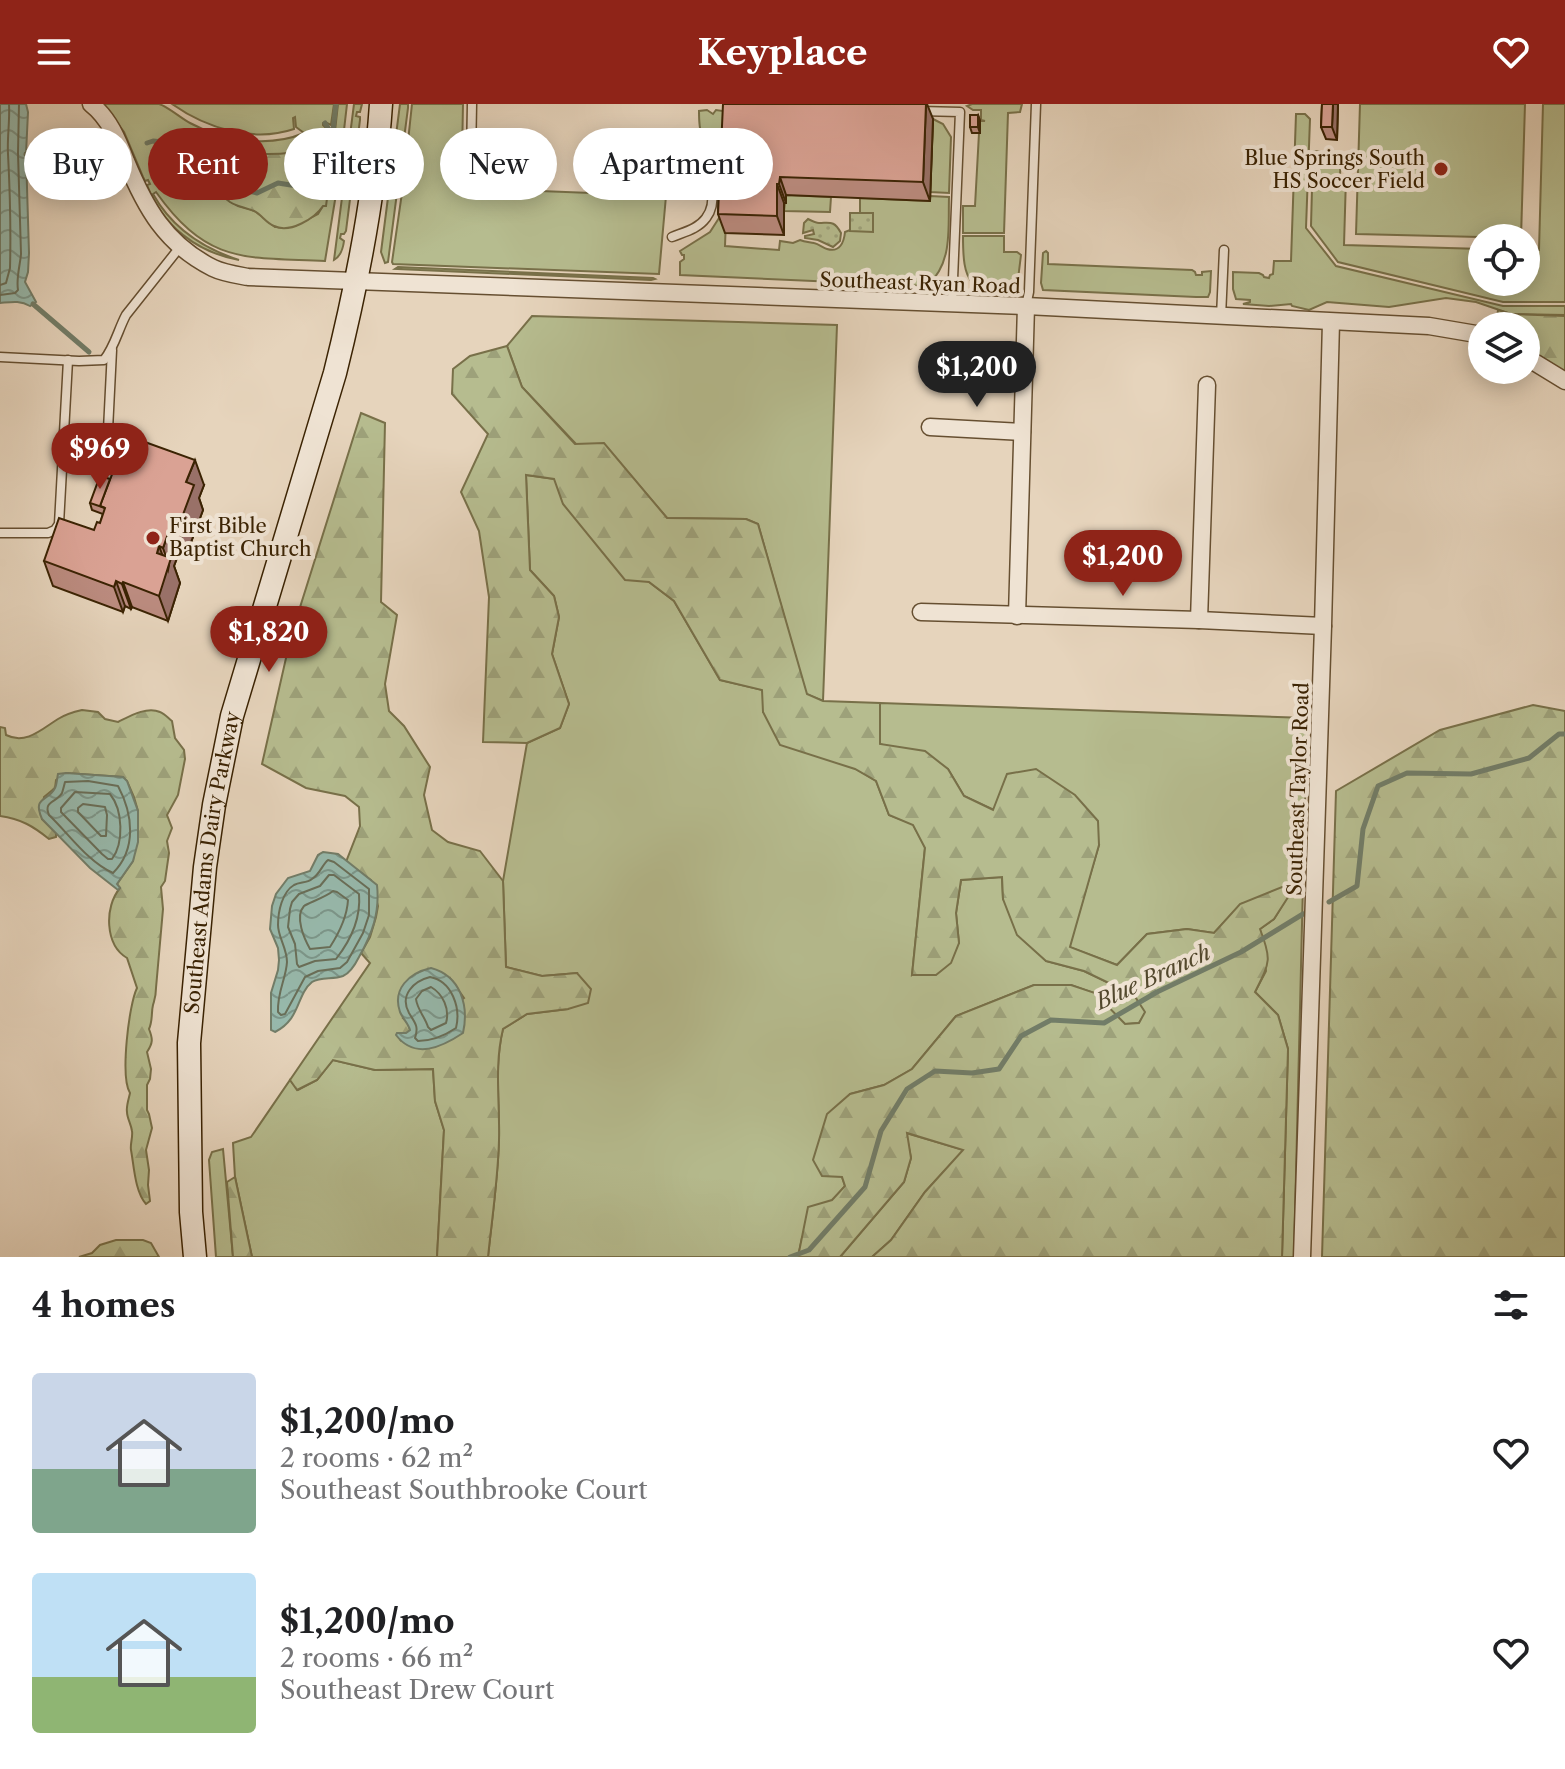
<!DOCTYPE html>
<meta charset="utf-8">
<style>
body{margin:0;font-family:"Libre Caslon Text",serif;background:#f2f2f2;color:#202124;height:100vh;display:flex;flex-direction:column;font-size:30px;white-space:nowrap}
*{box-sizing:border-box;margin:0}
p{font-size:26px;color:#757577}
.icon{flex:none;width:44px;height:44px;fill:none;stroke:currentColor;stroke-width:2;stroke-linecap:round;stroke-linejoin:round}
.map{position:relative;height:1153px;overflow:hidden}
.side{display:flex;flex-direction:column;background:#fff;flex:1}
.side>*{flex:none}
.top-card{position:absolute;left:24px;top:24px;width:800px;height:72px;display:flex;gap:16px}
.fabs{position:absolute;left:1468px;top:120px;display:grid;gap:16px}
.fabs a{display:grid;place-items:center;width:72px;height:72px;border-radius:50%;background:#fff;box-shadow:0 4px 20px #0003;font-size:40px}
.price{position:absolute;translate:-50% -68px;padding:0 18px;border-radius:28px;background:#8f2418;color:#fff;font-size:26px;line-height:52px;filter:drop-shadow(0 2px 4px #0008)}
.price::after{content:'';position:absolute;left:50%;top:48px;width:24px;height:18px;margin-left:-12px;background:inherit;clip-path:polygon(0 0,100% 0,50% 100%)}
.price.on{background:#222;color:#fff}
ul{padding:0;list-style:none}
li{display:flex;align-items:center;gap:24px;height:200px;padding:0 32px}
li span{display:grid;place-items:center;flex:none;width:224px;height:160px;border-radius:8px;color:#555}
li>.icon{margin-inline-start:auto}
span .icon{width:96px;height:96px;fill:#fffc;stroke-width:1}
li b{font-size:34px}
h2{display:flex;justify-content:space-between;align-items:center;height:96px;padding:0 32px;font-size:34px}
.tag{padding:0 28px;border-radius:36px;background:#fff;box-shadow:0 4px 20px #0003;font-size:28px;line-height:72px}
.tag.on{background:#8f2418;color:#fff}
header{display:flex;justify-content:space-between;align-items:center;height:104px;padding:0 32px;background:#8f2418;color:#fff;font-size:36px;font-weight:800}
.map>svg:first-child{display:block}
</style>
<header><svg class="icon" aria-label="menu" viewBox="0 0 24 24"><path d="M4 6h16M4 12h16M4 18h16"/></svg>Keyplace<svg class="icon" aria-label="heart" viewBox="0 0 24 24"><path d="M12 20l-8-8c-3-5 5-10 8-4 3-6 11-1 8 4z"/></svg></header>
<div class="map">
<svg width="1565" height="1153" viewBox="0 0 1565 1153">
<defs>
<pattern id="forest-firs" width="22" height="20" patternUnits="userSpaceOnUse" patternTransform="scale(2)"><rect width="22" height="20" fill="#b6bc8f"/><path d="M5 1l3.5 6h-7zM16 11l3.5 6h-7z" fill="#9da17a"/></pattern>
<pattern id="park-dots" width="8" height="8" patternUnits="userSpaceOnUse" patternTransform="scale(2)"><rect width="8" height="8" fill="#b6bc8f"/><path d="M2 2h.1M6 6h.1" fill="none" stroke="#9da17a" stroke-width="1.8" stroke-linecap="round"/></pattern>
<pattern id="water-waves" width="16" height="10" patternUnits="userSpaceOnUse" patternTransform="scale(2)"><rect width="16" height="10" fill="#97b9ac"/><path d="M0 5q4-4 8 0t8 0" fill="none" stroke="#7c968a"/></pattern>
</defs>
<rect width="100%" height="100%" fill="#e6d4bc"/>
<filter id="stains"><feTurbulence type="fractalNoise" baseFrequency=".0025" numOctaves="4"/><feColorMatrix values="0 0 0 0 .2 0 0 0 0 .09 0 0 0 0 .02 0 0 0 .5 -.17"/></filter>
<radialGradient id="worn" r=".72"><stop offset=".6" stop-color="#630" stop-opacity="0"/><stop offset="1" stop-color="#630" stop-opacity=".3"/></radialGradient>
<g fill="#b6bc8f" stroke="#787049" stroke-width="2">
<path d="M103 0C119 0 145 0 159 0 167 2 182 15 190 19 223 37 269 44 304 29L296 23 295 13 293 14 294 25C253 39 206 24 172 0H334L331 21 325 18 323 19V21L328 26C325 32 322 38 316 42 297 56 242 49 220 45L217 52 201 57 197 68 209 77 218 88 229 97 238 102 255 107 275 123 295 122 318 110 323 102 333 46 329 44 335 27 338 0H347L338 78 325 157C244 153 208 161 156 88L153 90C172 124 202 144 239 156 196 148 163 122 147 81L150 80 148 76 145 77 143 73 124 28Z"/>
<path d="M354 0H362L360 8H357L356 12 360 13V16L346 127 344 130H341L340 134 344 137C343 145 341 152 334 156Z"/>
<polygon points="400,0 408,0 408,4 388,158 385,159 381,148"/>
<polygon points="412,0 463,0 462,52 468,66 478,70 477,80 486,85 642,91 645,95 653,95 655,91 666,92 659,170 393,160 392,158 404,75"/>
<polygon points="972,0 1022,0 1020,8 1008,9 1004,129 963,129 963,102 975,102 979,29 980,17 985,17 981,16 981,6 973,6 967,2"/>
<polygon points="1360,0 1525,0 1521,134 1356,130"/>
<polygon points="1543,0 1565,0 1565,198 1503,198 1338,158 1311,122 1313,47 1341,49 1340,72 1346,73 1344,141 1482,145 1482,178 1526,178 1526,147 1539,146"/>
<path d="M707 6 713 10 716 6 730 8 728 37C703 32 699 40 699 7Z"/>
<polygon points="1296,10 1305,10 1310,15 1306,124 1336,162 1503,202 1565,202 1565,211 1511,210 1476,198 1446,194 1389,203 1327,198 1309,206 1292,202 1291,200 1269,202 1243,200 1250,198 1250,196 1236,195 1233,185 1233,168 1259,169 1263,171 1264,173 1269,174 1270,171 1273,170 1274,157 1291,157"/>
<polygon points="933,15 943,20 951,33 949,89 930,88"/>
<polygon points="786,91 831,93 830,108 784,107"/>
<path d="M930 92 949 93C948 125 953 159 927 182L680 171V158L684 155V151H682L680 147 710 128 719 114 726 115 725 142 779 146 780 137 793 139 800 136C805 138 810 138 814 139 819 140 823 144 827 145 840 149 844 138 845 128L850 126 873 127V109H860V94L929 97Z"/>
<path d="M963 132H1004V148H1017L1021 151 1017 183C968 191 963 177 963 132Z"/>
<polygon points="1046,147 1048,149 1048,160 1192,166 1195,168 1196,171 1202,171 1202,168 1211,167 1210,188 1208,193 1196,193 1043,186 1041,179 1043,149"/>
<polygon points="398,163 653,174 655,175 651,176 395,165"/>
<polygon points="532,212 837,221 823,597 806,590 758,420 746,415 667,414 604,340 576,340 522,283 507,242"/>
<path d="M526 371 555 375 564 400 649 478 674 497 720 576 763 586V608L876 677 889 711 913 720 925 743 912 871 959 839 956 809 961 776 1002 773 1003 795 1046 857 1084 867 1134 891 1146 908 1139 919 1125 920 1094 889 1071 881H1034L956 912 912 965 884 981 850 990 842 1073 845 1082 802 1134 798 1153H488C492 1114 498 1075 499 1036 500 998 494 962 503 925L527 910 568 905 577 869 542 872 506 863 503 777 527 639 560 624 569 600 552 550 559 513 554 492 530 466Z"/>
<polygon points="880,599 1307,614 1294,1153 1282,1153 1288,945 1278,911 1255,888 1266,867 1260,825 1274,815 1291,787 1241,800 1214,829 1187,825 1147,830 1117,861 1069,843 1099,741 994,706 964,692 948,665 880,640"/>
<polygon points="333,956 375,966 433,965 435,997 444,1026 437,1153 252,1153 235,1073 233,1039 251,1033 290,976 298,986 317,976"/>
<polygon points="906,1029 964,1046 925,1088 891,1136 872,1153 840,1153 904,1078 911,1054"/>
<polygon points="223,1045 233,1153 216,1153 209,1056 212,1048"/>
</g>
<g fill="url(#forest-firs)" stroke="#787049" stroke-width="2" fill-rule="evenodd">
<path d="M314 44H329L333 49 326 102H323C315 114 290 130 274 122 266 119 261 110 254 107 245 103 238 103 230 98 218 89 209 77 197 68L196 61 217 52 219 49V45C250 51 283 53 314 44Z"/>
<polygon points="1498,206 1511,210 1565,212 1565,268 1526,243 1526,222 1496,222"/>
<path d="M507 242 522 283 575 340 604 339 667 414 746 415 758 420 807 590 823 597 880 599V640L925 647 948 665 964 692 993 706 1007 670 1036 665 1075 691 1098 717 1099 741 1070 843 1117 861 1147 830 1187 825 1214 829 1240 800 1282 783 1292 787 1274 815 1260 825C1272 856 1270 858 1255 888L1278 911 1288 945 1282 1153H872L891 1136 925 1088 963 1046 907 1029 911 1054 904 1078 840 1153H798L808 1103 832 1096 845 1082 842 1073 822 1072 813 1056 827 1010 850 990 884 981 912 965 956 912 1034 881H1071L1095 889 1125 920 1139 919 1145 908 1134 891 1084 867 1046 857 1017 831 1003 795 1002 773 961 776 956 809 959 839 951 859 936 871H912L925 744 913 721 889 711 876 677 855 665 780 641 763 608 762 586 720 576 674 497 649 478 625 476 563 400 554 375 526 371 530 466 554 492 559 513 552 550 569 600 560 624 527 639 483 638 489 493 479 427 461 388 488 330 452 290 453 265 470 252Z"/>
<path d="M361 309 385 319 381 498 397 511 385 580 389 607 404 622 430 663 424 691 432 726 448 738 480 747 503 777 506 863 542 872 577 869 591 885 588 899 568 905 527 910 503 925C494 962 500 998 499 1036 498 1075 492 1114 488 1153H437L444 1026 435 997 433 965 375 966 333 956 317 976 297 986 290 976 370 859 361 849 370 833 376 813 378 802 371 776 346 758 360 722 359 703 345 692 306 684 262 660 291 532ZM450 874 464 894 400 937 410 926 408 919 403 914Z"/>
<polygon points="1533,601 1565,607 1565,1153 1322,1153 1336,687 1440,626"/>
<path d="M82 606 98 608 105 615 118 618C130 612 147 602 160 608 165 610 168 614 172 617L175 634 184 646 185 655 178 691 167 711 172 724 167 737 169 749 165 777 161 783 163 805 156 884C156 892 155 894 153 901 151 909 153 916 149 925 153 935 153 939 147 948L151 965 150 975 147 981V1006L149 1010 152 1024 146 1046 149 1066 148 1081 150 1097 146 1100C135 1088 134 1062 131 1046 130 1040 133 1033 132 1027 131 1020 127 1014 127 1008 126 1002 129 994 130 989 120 973 129 900 137 884L127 854C105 841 104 803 120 784L117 780 133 757 137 720 138 707 134 693 127 677 123 673 66 669 56 676 55 684 44 693 42 715 56 729V733L49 735C33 722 21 715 0 712V623L5 624 6 631C26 641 42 625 58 615 66 610 73 608 82 606Z"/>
<polygon points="235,1073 252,1153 233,1153 227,1078"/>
<polygon points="116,1136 143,1136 151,1139 159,1153 79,1153 92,1149 100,1141"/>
</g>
<g fill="url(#park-dots)" stroke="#787049" stroke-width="2">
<polygon points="850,109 873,109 873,128 850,127"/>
<path d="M808 115C810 116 817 119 819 119 830 119 834 116 841 129L840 137 833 143 818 136 805 134V132L814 130 813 126 803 129 804 119Z"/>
</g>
<g fill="url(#water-waves)" stroke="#727d68" stroke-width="2">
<path d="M0 0H26L28 8 26 50 29 149 28 168 25 178 36 198 30 202C20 196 11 198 0 199Z"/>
<path d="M66 669 123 673 127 677 138 707V738L133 757 117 780 120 784 118 786 90 764 42 715C32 692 48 698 55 684 57 680 57 674 58 670Z"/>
<path d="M323 748 338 750 377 781C380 809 372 830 359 853 355 861 350 869 343 872 333 876 321 872 312 878 296 891 301 915 275 928L271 926V889L278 866 279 856 278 844 270 825 272 802 276 790 288 774 310 767 318 751Z"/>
<path d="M431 864C461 872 469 902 463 929 442 943 415 956 396 931L397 929H406L410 926C408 919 403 915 400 908 392 885 409 869 431 864Z"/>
</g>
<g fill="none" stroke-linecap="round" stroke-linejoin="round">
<g stroke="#696e58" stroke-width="2">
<path d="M0 181 6 179 10 164C11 126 10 88 8 50 7 34 10 17 9 0"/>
<path d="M0 191 15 189 18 186C16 174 20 162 21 150L18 49 19 0"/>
<path d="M88 677 118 682C133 710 137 745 113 769 88 758 69 730 49 711 43 697 56 699 62 689 63 686 64 682 65 678Z"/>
<path d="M75 688 110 690C123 706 124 739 112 755H108L102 750 61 708V704Z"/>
<polygon points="83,700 105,703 107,711 106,732 101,732 78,708 78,704"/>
<path d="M328 756 334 758 369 785V811L363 829 347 858 340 864 318 867 305 873 285 910 281 911 278 908C277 888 286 875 287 858 287 844 278 833 278 821 278 808 282 788 294 781 300 778 307 779 312 775 320 770 322 761 328 756Z"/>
<path d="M329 771H334L359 790C361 814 351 836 336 855L315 857 299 863 297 860 295 840 288 823 290 805 292 798 299 790 320 782Z"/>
<path d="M333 787 337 788 348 796C347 814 339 829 330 843L310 845C305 836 294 813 304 802 308 799 326 793 333 787Z"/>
<path d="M430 873C452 877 461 904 456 924 444 932 433 937 418 937L415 934C419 922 415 919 409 909 399 891 414 877 430 873Z"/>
<path d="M431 883C443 890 450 905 446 919L431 926 428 923C425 913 417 905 416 895L422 887Z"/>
</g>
<g stroke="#727d68" stroke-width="5">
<polyline points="325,19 330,27 330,32"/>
<polyline points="147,39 153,37 173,39 185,44 205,63 221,65 239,73 249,87 257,89 278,79 297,82 311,74 317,62 323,44 333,26 336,0"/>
<polyline points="26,50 60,51 77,57 91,55"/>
<polyline points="33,200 89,248"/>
<polyline points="1329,798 1357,782 1363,725 1378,682 1407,669 1471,670 1529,654 1559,630 1565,630"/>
<polyline points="790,1153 809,1146 865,1083 881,1027 907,985 935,967 972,969 999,965 1021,932 1051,916 1104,919 1157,888 1241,848 1303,810"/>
</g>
<g stroke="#664f31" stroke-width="11">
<g id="lane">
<polyline points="472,0 471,54 480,62 487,63"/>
<polyline points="920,7 960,8 952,199"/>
<path d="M672 133C684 128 698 125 706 114 717 100 713 72 700 61 693 56 683 55 675 54"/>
<polyline points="1026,202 1029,188 1036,0"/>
<polyline points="1221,213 1224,146"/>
<path d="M0 253 79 257 104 256C115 242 118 226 126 211L180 143"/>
<polyline points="64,353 97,354 107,346 112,246"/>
<polyline points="0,429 48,429 55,426 59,420 68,256"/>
</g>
</g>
<g stroke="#664f31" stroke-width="19">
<g id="street">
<path d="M91 0C109 14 118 36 126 57 145 103 165 140 213 164 223 169 237 171 248 173L1026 202 1429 222 1482 231"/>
<polyline points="1526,253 1565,277"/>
<polyline points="930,323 1022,328"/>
<polyline points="921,508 1199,516 1323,522"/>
<polyline points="1017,512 1026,202"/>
<polyline points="1199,516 1207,281"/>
<polyline points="1302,1153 1323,522 1331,218"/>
</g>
</g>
<g stroke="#3b2303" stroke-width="25">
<g id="secondary">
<path id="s1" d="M195 1153 191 1108 189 939 205 763 214 701 232 612 335 269C357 181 375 90 381 0"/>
</g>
</g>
<use href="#lane" stroke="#efe3d3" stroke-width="8"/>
<use href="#street" stroke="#efe3d3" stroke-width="16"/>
<use href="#secondary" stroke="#efe3d3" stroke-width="22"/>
</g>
<g fill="#bb8b7f" stroke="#3b2303" stroke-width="2">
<polygon points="1322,0 1338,0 1337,36 1326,35 1321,23"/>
<polygon points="978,11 980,17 980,29 972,29 970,23"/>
<polygon points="933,15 930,97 786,91 786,99 784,99 784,131 725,129 718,110 720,57 718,57 715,51"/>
<polygon points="110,375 204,381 199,394 203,406 187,449 180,446 174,462 180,479 168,517 132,503 131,505 125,502 123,508 53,482 44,457 94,426 100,419 103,410 92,406 90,399"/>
</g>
<g fill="#997168" stroke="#3b2303" stroke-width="2">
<polygon points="926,0 927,0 933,15 930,97 923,78"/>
<polygon points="1333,0 1338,0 1337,36 1332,23"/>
<polygon points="978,11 980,17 980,29 978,23"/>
<polygon points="780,73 786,91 786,99 779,80"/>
<polygon points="777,80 784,99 784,131 777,112"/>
<polygon points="195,356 204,381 199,394 203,406 187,449 178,424 186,378"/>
<polygon points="171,421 180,446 174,462 180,479 168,517 159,492 157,449 159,442 168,466 169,461 163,444"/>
<polygon points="116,477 125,502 123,508 114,483"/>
<polygon points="123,478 132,503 131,505 122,480"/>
</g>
<g fill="#daa294" stroke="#3b2303" stroke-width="2">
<polygon points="723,0 926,0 923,78 780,73 779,80 777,80 777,112 718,110"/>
<polygon points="1322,0 1333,0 1332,23 1321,23"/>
<rect x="970" y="11" width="8" height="12"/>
<polygon points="716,31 721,31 721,51 715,51"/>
<polygon points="131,333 195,356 186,378 194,381 178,424 171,421 163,444 159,442 157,449 171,454 159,492 123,478 122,480 116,477 114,483 44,457 59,414 94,426 97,418 100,419 105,404 100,402 121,347 125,349"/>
<polygon points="100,372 110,375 100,402 105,404 90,399"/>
</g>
<g fill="#8f2418" stroke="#efe3d3" stroke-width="3">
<circle cx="1441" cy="65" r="8"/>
<circle cx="153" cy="434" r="8"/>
</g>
<g text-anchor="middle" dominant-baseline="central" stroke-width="8" stroke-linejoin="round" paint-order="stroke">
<g font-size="20" fill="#3b2303" stroke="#efe3d3" text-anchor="end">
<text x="1425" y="54">Blue Springs South<tspan x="1425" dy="23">HS Soccer Field</tspan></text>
<text x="169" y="422" text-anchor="start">First Bible<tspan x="169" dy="23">Baptist Church</tspan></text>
</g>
<g font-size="20" fill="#3b2303" stroke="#efe3d3">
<text transform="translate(920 179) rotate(2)">Southeast Ryan Road</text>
<text transform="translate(1298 685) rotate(-88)">Southeast Taylor Road</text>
<text stroke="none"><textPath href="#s1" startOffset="396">Southeast Adams Dairy Parkway</textPath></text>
</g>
<g font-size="22" font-style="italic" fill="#52482d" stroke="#efe3d3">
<text transform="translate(1153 873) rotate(-25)">Blue Branch</text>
</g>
</g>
<rect width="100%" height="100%" filter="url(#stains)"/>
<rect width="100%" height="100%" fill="url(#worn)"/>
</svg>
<div class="fabs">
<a><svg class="icon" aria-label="locate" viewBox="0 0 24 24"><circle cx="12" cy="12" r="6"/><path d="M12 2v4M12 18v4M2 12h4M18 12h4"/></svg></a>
<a><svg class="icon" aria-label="layers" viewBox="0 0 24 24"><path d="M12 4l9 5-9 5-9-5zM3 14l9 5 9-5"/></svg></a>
</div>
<b class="price on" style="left:977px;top:305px">$1,200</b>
<b class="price" style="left:100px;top:387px">$969</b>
<b class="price" style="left:1123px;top:494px">$1,200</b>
<b class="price" style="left:269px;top:570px">$1,820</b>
<div class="top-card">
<a class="tag">Buy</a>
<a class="tag on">Rent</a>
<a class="tag">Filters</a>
<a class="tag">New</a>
<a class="tag">Apartment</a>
</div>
</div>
<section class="side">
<h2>4 homes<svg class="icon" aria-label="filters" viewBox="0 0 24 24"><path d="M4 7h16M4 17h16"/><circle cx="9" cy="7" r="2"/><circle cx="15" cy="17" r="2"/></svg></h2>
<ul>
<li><span style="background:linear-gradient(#c9d6e8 60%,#7fa58c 0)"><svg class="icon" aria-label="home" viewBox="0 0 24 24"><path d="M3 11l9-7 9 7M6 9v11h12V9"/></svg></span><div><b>$1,200/mo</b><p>2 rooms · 62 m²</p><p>Southeast Southbrooke Court</p></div><svg class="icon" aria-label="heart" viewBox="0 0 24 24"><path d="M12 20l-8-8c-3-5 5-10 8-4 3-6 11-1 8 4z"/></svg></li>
<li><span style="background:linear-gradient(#bfe0f5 65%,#8fb573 0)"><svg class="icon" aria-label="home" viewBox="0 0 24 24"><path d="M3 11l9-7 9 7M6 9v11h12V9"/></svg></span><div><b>$1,200/mo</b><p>2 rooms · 66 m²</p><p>Southeast Drew Court</p></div><svg class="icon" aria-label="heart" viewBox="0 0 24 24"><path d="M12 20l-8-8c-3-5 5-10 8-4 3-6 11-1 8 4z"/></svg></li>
</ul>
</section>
